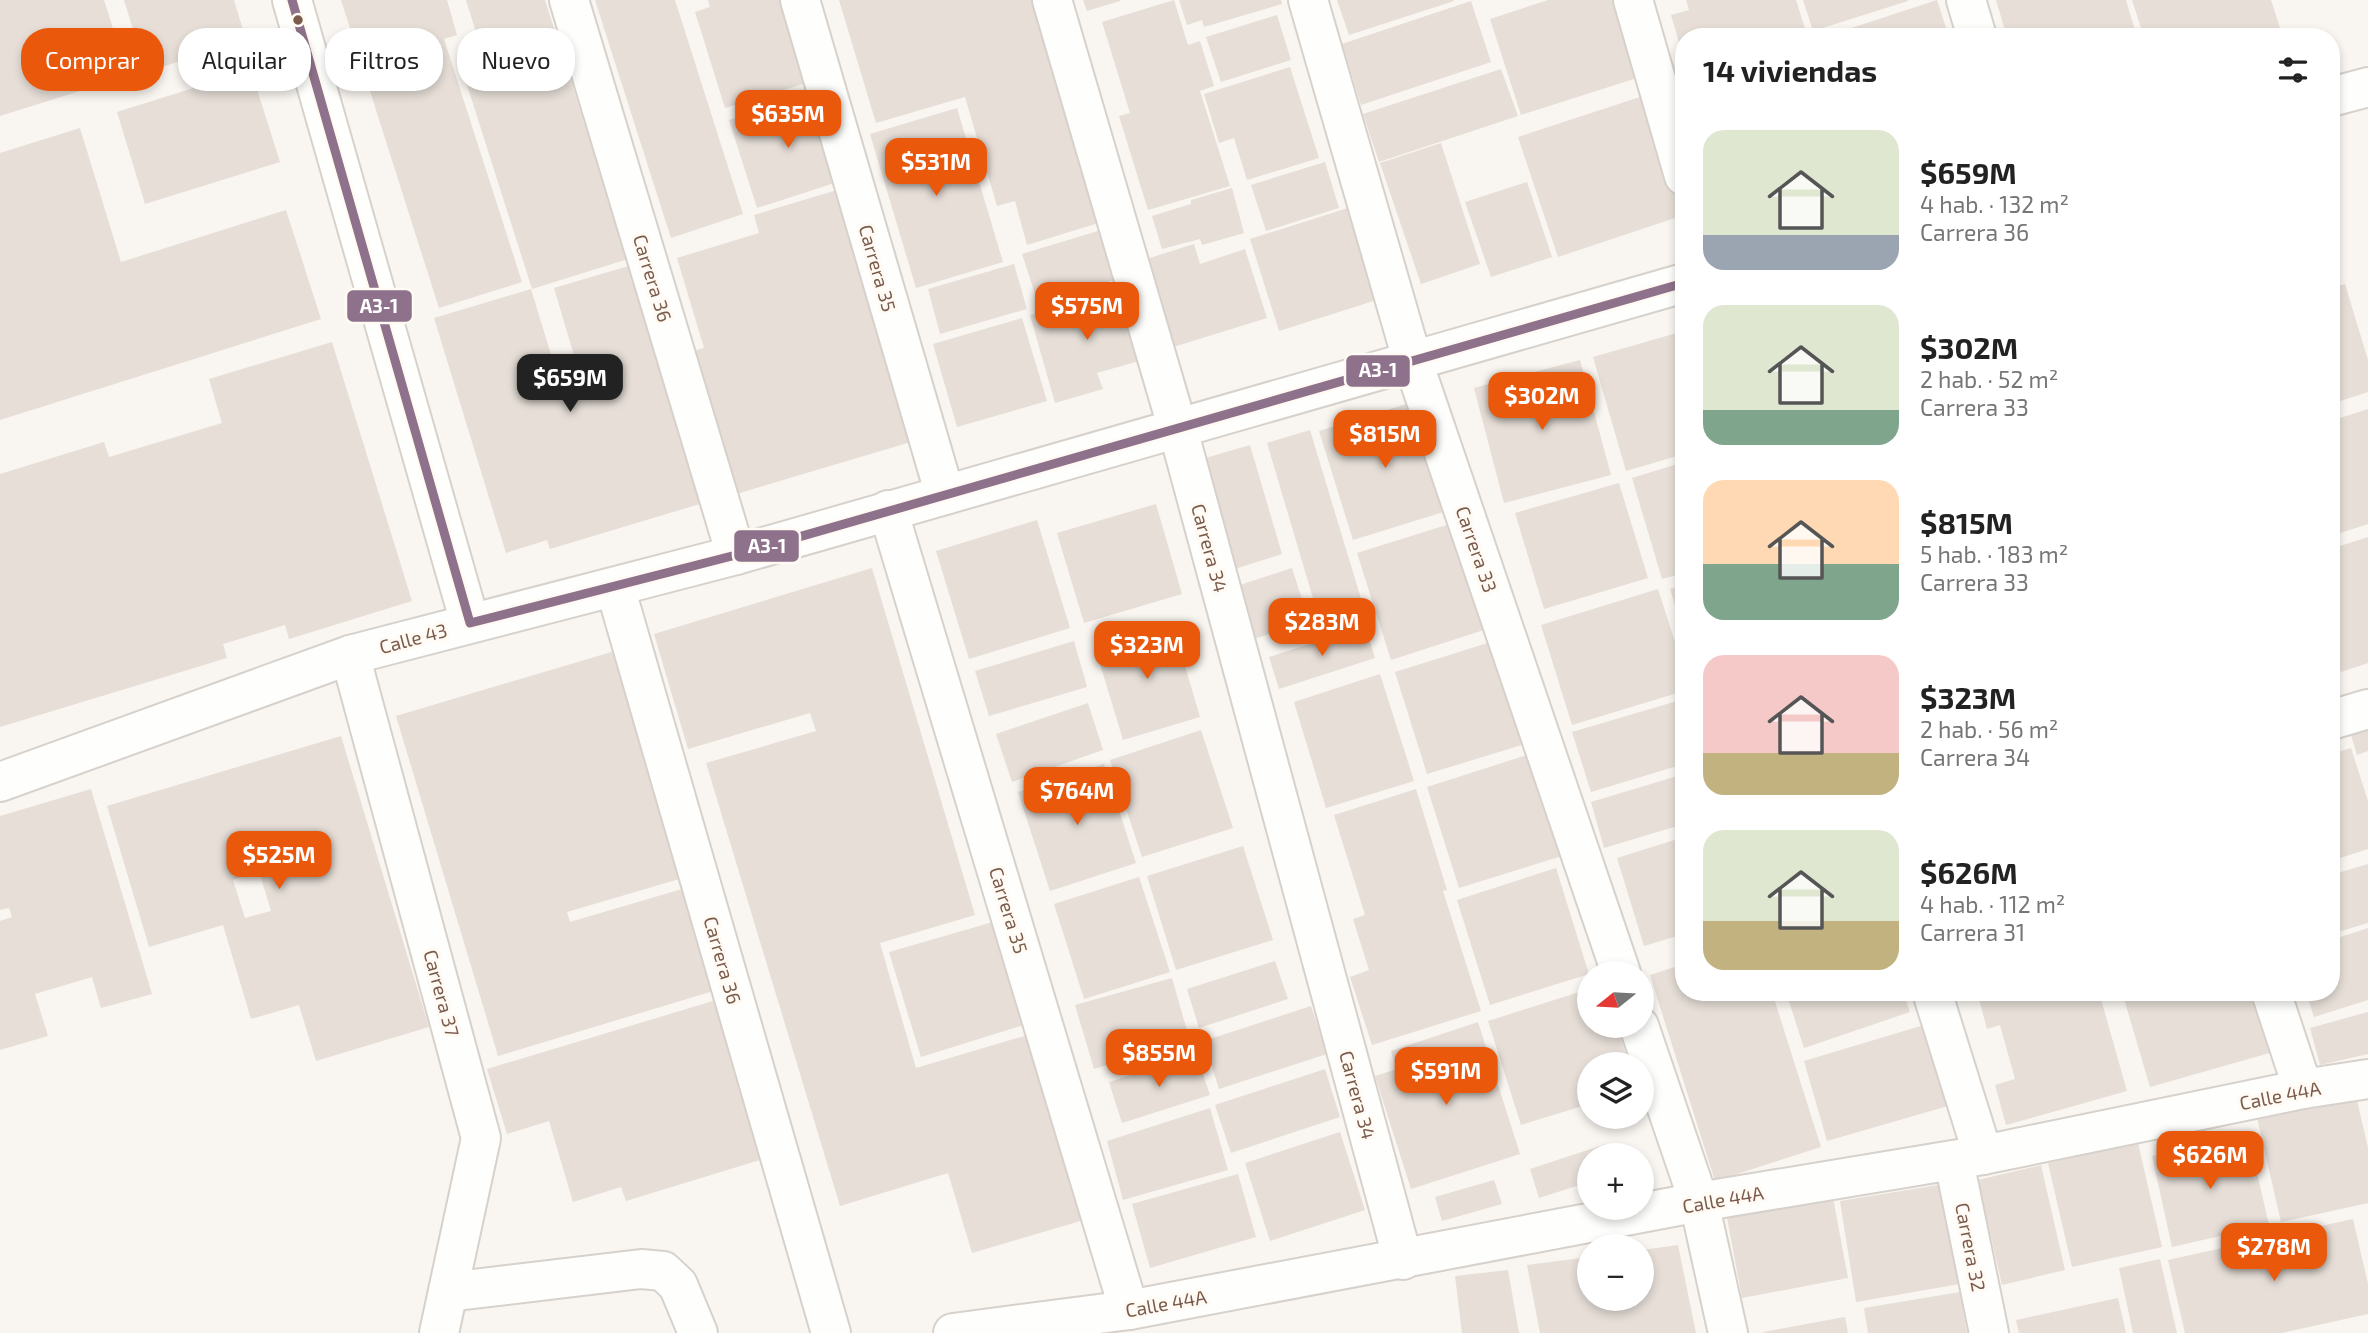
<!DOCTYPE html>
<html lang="es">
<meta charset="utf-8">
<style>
body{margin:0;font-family:"Exo 2",sans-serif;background:#f2f2f2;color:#222;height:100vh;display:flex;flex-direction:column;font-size:26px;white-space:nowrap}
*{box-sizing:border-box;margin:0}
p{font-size:23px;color:#767676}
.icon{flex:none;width:38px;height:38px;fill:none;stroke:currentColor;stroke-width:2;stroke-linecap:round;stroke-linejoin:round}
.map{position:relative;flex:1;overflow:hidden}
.sheet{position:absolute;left:1675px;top:28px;width:665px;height:973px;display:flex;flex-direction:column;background:#fff;border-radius:28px;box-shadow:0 4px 10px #0003}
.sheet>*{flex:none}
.banner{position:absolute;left:21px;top:28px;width:665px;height:63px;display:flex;gap:14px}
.needle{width:46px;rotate:252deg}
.fabs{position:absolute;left:1577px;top:961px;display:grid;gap:14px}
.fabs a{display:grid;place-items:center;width:77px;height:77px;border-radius:50%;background:#fff;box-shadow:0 4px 10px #0003;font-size:35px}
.price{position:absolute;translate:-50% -60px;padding:0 16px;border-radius:14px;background:#ea580c;color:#fff;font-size:23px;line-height:46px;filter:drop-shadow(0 2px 4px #0008)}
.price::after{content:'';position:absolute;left:50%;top:42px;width:21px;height:16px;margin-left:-10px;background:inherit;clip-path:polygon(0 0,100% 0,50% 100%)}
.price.on{background:#222;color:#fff}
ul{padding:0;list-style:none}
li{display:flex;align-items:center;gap:21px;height:175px;padding:0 28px}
li span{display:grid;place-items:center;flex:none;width:196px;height:140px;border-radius:21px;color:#555}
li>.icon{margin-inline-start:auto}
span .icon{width:84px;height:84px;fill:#fffc;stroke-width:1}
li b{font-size:30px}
h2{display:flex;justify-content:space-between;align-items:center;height:84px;padding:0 28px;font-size:30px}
.chip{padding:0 24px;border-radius:28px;background:#fff;box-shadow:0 4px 10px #0003;font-size:24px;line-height:63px}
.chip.on{background:#ea580c;color:#fff}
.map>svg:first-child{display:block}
</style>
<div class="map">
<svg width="2368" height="1333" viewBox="0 0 2368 1333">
<rect width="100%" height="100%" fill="#f9f5f0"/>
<g fill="#e6ded7" fill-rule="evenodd">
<polygon points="0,0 104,0 128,76 0,116"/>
<polygon points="124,0 234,0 246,40 146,72"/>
<polygon points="341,0 447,0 457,35 444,39 522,282 439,308"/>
<polygon points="466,0 545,0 628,259 532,289 461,66 484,58"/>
<polygon points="595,0 675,0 743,214 671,238"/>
<polygon points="708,0 791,0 816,80 725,108 695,12 710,7"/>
<polygon points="839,0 1039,0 1105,221 1027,245 1015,201 997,206 965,97 876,123"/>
<polygon points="1083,0 1120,0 1120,1 1087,11"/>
<polygon points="1174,0 1188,45 1200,41 1214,86 1200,91 1230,186 1148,210 1119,116 1130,113 1102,22"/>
<polygon points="1179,0 1281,0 1282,4 1204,27 1202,20 1187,25"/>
<polygon points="1337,0 1453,0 1454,1 1349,35"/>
<polygon points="1548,0 1612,0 1637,78 1521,115 1490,19"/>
<polygon points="1686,0 1796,0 1807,35 1684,37 1683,56 1671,15 1689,10"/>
<polygon points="1803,0 1908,0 1908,1 1813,31"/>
<polygon points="1937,0 1949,37 1827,37 1827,36"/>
<polygon points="1996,0 2126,0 2137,37 2007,37"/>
<polygon points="2132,0 2271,0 2283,37 2144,37"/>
<polygon points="1471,1 1491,62 1361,105 1342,44"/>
<polygon points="1277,15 1291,60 1221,82 1206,37"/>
<polygon points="1290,67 1319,158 1247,180 1234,138 1219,143 1204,94"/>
<polygon points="1501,69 1518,116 1379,162 1363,114"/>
<polygon points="251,70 280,162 145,204 117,112"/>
<polygon points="819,92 847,179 757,208 729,120"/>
<polygon points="1646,95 1684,215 1558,257 1518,137"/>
<polygon points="957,108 1003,262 916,288 870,134"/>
<polygon points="80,128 121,262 286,210 321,319 0,420 0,153"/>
<polygon points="1441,143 1480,264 1421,284 1380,163"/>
<polygon points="1325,162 1339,208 1266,231 1251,185"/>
<polygon points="1527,182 1552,257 1491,277 1465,202"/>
<polygon points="847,187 921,439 733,495 690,352 704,348 677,258 759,233 754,215"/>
<polygon points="1232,188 1244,233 1202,245 1200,239 1162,249 1152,216 1191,204 1191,200"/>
<polygon points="1354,206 1383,298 1279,331 1250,239"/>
<polygon points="1101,230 1117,279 1038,303 1022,254"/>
<polygon points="1194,244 1200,264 1245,249 1267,318 1167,349 1140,261"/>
<polygon points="2331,256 2339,279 2331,282"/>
<polygon points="1014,264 1027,309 940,334 928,289"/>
<polygon points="632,265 703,503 550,549 547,540 506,553 434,318 531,289 560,384 581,379 554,288"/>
<polygon points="2345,284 2368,360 2368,392 2331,404 2331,288"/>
<polygon points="1126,288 1146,359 1097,373 1103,389 1055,403 1030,315"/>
<polygon points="1022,318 1047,401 957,427 933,344"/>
<polygon points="1684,331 1684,454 1626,471 1593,357"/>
<polygon points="332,342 412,601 289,639 285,625 223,644 227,658 0,727 0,474 104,442 109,457 222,423 209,379"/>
<polygon points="1580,360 1611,475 1504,503 1474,388"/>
<polygon points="1416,401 1450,510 1353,540 1319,431"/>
<polygon points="2368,409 2368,524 2331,536 2331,421"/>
<polygon points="1310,430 1362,602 1318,615 1267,443"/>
<polygon points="1250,445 1282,554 1225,572 1192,462"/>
<polygon points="1684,462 1684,573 1662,579 1632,478"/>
<polygon points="1619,483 1648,578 1544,609 1515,513"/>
<polygon points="1156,504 1182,594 1084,623 1057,533"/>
<polygon points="1037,520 1070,628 969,659 936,551"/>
<polygon points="1456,522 1490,628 1391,660 1357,553"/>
<polygon points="2368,537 2368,663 2341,672 2331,640 2331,549"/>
<polygon points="872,568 975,915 880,943 916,1068 1031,1034 1087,1219 972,1253 948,1173 840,1206 706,763 816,731 810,713 688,749 654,634"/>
<polygon points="1292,568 1309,621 1251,640 1234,587"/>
<polygon points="1684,585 1684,631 1683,631 1670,589"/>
<polygon points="1658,589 1684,670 1684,691 1572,725 1541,625"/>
<polygon points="1172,622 1200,717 1123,740 1094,644"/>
<polygon points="1365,626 1375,658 1279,689 1269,657"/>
<polygon points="1074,641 1087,687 989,716 975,671"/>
<polygon points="1494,641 1525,744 1427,774 1395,672"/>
<polygon points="618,650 686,877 567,912 570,922 689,887 720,989 498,1056 396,716"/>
<polygon points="2331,657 2338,677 2331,679"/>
<polygon points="1380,674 1414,781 1326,808 1294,702"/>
<polygon points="1684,699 1684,764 1591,792 1572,732"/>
<polygon points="1088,703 1103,750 1012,782 996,734"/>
<polygon points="2368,716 2368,751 2357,755 2347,722"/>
<polygon points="1201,730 1233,828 1142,857 1110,760"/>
<path d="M341 736 429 1027 316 1061 299 1005 251 1019 223 925 149 947 107 806ZM259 871 271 911 245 918 233 880Z"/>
<polygon points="2351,748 2368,801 2368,849 2331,861 2331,754"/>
<polygon points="1530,754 1562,856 1459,888 1427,787"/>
<polygon points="1104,764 1136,863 1050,891 1018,792"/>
<polygon points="1684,774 1684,824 1604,848 1591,802"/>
<polygon points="91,789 152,994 101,1008 92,977 35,994 48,1036 0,1050 0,921 12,917 9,908 0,910 0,816"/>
<polygon points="1416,789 1447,890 1443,891 1481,1011 1372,1045 1350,977 1369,970 1353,919 1365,915 1334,815"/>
<polygon points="1684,837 1684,934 1644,946 1617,858"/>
<polygon points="1243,846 1273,940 1176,970 1147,876"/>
<polygon points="2368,864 2368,923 2331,934 2331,875"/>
<polygon points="1556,868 1589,974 1490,1005 1457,900"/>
<polygon points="1139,877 1170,972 1084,999 1054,904"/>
<polygon points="993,922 1024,1025 921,1057 889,952"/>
<polygon points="2368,928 2368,1000 2314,1017 2306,992 2331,992 2331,940"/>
<polygon points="1275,961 1288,999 1199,1028 1187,989"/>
<polygon points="1684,964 1684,992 1772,992 1821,1147 1715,1181 1650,975"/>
<polygon points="1172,978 1190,1041 1094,1069 1075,1005"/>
<polygon points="1589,989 1589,1026 1617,1026 1629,1064 1589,1064 1589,1104 1521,1125 1488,1021"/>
<polygon points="1786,992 1903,992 1910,1012 1804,1048"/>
<polygon points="1977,992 2099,992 2127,1091 2006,1125 1995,1085 2015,1079 2000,1025 1987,1029"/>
<polygon points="2122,992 2255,992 2273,1052 2150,1087"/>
<polygon points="723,998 770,1157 626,1201 621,1187 573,1202 549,1121 507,1134 487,1069"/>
<polygon points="1311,1006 1327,1054 1219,1089 1204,1041"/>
<polygon points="2368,1012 2368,1054 2320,1065 2310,1028"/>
<polygon points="1478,1022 1520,1154 1411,1189 1375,1076 1397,1069 1391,1051"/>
<polygon points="1924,1025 1948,1106 1827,1141 1804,1061"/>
<polygon points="1196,1054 1210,1095 1122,1123 1109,1082"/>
<polygon points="1325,1069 1340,1117 1231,1153 1215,1105"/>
<polygon points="2356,1096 2368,1148 2368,1203 2281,1222 2257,1118"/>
<polygon points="1210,1108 1228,1170 1123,1200 1107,1141"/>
<polygon points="1340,1132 1365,1210 1270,1241 1245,1163"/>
<polygon points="2248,1134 2269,1225 2172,1247 2152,1156"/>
<polygon points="2138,1143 2162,1247 2072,1267 2048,1163"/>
<polygon points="1606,1144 1610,1155 1589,1155 1589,1182 1539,1198 1530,1169"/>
<polygon points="2041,1165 2065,1270 2002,1285 1978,1180"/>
<polygon points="1238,1174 1256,1237 1150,1268 1132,1204"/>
<polygon points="1494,1180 1502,1204 1442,1221 1435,1197"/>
<polygon points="1944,1184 1960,1284 1856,1302 1840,1201"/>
<polygon points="1831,1187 1848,1278 1742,1298 1725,1207"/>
<polygon points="2353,1219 2368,1284 2368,1314 2282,1333 2185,1333 2168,1260"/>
<polygon points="1678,1245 1696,1333 1540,1333 1527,1265 1589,1257 1589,1298 1642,1298 1642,1250"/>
<polygon points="2160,1259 2177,1333 2133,1333 2119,1268"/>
<polygon points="1508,1270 1519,1333 1462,1333 1455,1276"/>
<polygon points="1960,1292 1967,1333 1868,1333 1864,1308"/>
<polygon points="2118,1298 2126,1333 2019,1333 2016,1320"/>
<polygon points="1845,1317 1848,1333 1763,1333 1763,1332"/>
</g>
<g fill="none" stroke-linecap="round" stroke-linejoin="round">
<g stroke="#d7d1cb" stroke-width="42">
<g id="minor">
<polyline points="292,0 470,623"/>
<polyline points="569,0 736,555"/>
<polyline points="800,0 945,495"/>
<polyline points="1052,0 1177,426 1403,1260"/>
<polyline points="1308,0 1412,359 1621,973"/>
<polyline points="1633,0 1684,176"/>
<polyline points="1966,0 1977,37"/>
<polyline points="2331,97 2368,87"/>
<polyline points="888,510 1129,1310"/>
<polyline points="615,587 831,1333"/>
<polyline points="350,655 481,1138 439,1333"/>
<polyline points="2331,720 2368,709"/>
<polyline points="0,782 350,655 736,555 1684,283"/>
<polyline points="1932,992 1983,1155"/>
<polyline points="2271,992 2303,1089"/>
<polyline points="1639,1026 1699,1202 1728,1333"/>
<polyline points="1954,1161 1989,1333"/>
<polyline points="448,1292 641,1269 663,1271 678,1285 698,1333"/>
<polyline points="953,1333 1129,1310 1699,1202 1983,1155 2303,1089 2368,1079"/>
</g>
</g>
<use href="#minor" stroke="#fefefd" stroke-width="38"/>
<g stroke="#fffaf3" stroke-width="14">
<polyline id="bus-1" points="292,0 470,623 736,555 1684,283"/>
</g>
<use href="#bus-1" stroke="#8e718a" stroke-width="9"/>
</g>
<circle fill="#7a5c4d" stroke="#fffaf3" stroke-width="2.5" cx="298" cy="20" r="6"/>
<g text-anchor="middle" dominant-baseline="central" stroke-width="6" stroke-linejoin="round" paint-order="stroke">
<g font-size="19" fill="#7a5c4d" stroke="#fffaf3">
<text transform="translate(878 268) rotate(74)">Carrera 35</text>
<text transform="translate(653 278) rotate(73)">Carrera 36</text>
<text transform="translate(1210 548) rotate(75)">Carrera 34</text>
<text transform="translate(1477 549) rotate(71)">Carrera 33</text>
<text transform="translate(413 638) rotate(-15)">Calle 43</text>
<text transform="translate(1009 910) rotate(73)">Carrera 35</text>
<text transform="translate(723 960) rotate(74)">Carrera 36</text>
<text transform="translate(442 993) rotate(75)">Carrera 37</text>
<text transform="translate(1358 1095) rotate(75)">Carrera 34</text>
<text transform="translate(2280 1095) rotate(-11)">Calle 44A</text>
<text transform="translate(1723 1199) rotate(-10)">Calle 44A</text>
<text transform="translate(1971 1247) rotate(79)">Carrera 32</text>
<text transform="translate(1166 1303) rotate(-10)">Calle 44A</text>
</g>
</g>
<g stroke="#fffaf3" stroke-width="2.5">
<rect x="346" y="289" width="67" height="34" rx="7" fill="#8e718a"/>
<rect x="1345" y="354" width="66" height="34" rx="7" fill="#8e718a"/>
<rect x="733" y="529" width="67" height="34" rx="7" fill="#8e718a"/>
</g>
<g font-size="19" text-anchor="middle" font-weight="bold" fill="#fff">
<text x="379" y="313">A3-1</text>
<text x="1378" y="377">A3-1</text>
<text x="767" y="553">A3-1</text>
</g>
</svg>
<div class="fabs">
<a><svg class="needle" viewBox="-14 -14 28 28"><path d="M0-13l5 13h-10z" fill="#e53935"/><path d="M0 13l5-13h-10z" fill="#767676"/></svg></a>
<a><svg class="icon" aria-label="layers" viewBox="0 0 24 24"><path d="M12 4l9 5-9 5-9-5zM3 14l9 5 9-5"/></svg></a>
<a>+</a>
<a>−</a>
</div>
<b class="price" style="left:788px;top:150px">$635M</b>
<b class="price" style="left:936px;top:198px">$531M</b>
<b class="price" style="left:1087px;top:342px">$575M</b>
<b class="price on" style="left:570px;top:414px">$659M</b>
<b class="price" style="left:1542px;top:432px">$302M</b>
<b class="price" style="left:1385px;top:470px">$815M</b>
<b class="price" style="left:1322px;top:658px">$283M</b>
<b class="price" style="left:1147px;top:681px">$323M</b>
<b class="price" style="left:1077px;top:827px">$764M</b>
<b class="price" style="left:279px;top:891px">$525M</b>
<b class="price" style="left:1159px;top:1089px">$855M</b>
<b class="price" style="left:1446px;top:1107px">$591M</b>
<b class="price" style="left:2210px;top:1191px">$626M</b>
<b class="price" style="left:2274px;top:1283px">$278M</b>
<div class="banner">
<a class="chip on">Comprar</a>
<a class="chip">Alquilar</a>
<a class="chip">Filtros</a>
<a class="chip">Nuevo</a>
</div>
<section class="sheet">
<h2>14 viviendas<svg class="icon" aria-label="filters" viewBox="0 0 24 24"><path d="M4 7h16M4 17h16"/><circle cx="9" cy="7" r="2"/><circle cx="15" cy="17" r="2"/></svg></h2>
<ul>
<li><span style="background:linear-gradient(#dfe7d0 75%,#9aa5b1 0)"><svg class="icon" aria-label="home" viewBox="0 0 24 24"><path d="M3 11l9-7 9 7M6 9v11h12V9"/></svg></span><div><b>$659M</b><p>4 hab. · 132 m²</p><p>Carrera 36</p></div></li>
<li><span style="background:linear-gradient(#dfe7d0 75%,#7fa58c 0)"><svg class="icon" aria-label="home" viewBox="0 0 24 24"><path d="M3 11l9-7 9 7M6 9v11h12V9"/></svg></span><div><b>$302M</b><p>2 hab. · 52 m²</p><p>Carrera 33</p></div></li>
<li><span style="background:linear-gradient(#ffd9b3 60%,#7fa58c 0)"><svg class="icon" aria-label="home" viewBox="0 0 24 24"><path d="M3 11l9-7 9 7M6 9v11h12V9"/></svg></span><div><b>$815M</b><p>5 hab. · 183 m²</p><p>Carrera 33</p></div></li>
<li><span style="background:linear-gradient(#f6c9c9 70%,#c2b280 0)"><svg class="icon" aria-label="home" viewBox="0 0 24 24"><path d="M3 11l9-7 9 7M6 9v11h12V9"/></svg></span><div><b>$323M</b><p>2 hab. · 56 m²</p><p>Carrera 34</p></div></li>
<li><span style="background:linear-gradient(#dfe7d0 65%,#c2b280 0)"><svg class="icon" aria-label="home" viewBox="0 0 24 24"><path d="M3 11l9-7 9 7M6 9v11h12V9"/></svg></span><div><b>$626M</b><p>4 hab. · 112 m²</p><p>Carrera 31</p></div></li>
</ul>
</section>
</div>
